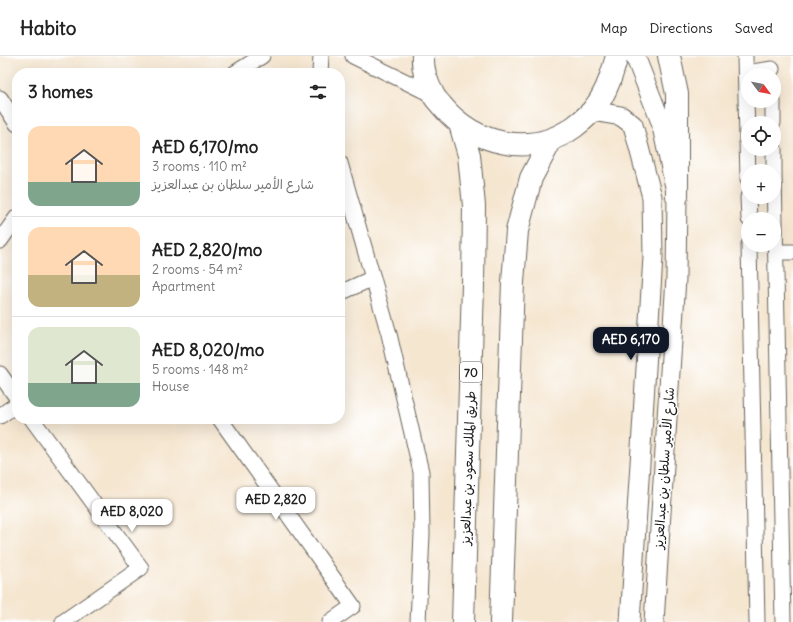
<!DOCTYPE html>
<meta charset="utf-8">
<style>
body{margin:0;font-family:Delius,"Playpen Sans Arabic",sans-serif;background:#f6f6f6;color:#222;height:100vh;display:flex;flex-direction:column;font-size:15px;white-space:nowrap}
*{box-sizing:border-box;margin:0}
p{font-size:13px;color:#767676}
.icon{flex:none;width:22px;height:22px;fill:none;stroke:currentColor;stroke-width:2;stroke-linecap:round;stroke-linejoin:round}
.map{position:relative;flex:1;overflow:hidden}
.panel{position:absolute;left:12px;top:12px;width:333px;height:356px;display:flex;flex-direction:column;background:#fff;border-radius:16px;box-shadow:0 4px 16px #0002}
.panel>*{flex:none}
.needle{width:26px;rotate:122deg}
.controls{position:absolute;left:741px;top:12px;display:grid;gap:8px}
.controls a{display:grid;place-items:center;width:40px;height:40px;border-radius:50%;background:#fff;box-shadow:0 4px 16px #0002;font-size:20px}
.price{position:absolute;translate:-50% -34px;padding:0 9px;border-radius:8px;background:#fff;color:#222;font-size:13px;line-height:26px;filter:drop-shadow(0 1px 2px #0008)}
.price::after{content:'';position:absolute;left:50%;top:24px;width:12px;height:9px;margin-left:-6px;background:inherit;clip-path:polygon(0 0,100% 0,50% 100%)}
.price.active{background:#111827;color:#fff}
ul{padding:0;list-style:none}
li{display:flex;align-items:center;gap:12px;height:100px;padding:0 16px}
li+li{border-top:1px solid #e0e0e0}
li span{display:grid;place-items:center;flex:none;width:112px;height:80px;border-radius:12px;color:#555}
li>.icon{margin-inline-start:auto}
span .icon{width:48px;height:48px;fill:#fffc;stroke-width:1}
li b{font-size:17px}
h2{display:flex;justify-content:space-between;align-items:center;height:48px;padding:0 16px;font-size:17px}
header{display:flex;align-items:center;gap:24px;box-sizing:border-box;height:56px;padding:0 20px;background:#fff;border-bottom:1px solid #e0e0e0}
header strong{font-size:19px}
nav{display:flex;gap:22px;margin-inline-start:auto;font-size:14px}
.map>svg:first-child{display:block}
</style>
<header>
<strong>Habito</strong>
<nav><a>Map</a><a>Directions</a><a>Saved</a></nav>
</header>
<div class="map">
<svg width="793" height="566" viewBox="0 0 793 566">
<rect width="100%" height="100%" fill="#fff"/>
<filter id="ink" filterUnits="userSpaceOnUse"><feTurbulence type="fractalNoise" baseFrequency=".025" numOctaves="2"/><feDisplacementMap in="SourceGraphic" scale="8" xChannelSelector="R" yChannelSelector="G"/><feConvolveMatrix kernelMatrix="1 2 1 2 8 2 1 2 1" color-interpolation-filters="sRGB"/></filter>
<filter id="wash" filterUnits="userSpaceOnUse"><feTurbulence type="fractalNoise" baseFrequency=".012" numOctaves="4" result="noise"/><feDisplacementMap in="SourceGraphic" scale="16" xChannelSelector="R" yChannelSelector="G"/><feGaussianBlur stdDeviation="0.9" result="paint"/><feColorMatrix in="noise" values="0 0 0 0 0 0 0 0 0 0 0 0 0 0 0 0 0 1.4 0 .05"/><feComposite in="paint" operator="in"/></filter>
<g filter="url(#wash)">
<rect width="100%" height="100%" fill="#f5e6d0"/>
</g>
<g filter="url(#ink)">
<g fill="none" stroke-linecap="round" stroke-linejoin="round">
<g stroke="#68635b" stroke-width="17">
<g id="minor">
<polyline points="353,0 433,39"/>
<polyline points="745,0 748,123"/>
<polyline points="235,17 262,0"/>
<polyline points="320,17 321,0"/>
<polyline points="746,17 772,13"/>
<polyline points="0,42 17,68"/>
<polyline points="773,45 773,67"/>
<polyline points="774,93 774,115"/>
<polyline points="340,107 389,278 421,416 422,478 418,566"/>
<polyline points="774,117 783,566"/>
<polyline points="748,141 749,163"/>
<polyline points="0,185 17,161"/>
<polyline points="749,189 757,566"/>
<polyline points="776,196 793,196"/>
<polyline points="340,237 373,222"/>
<polyline points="0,318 17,342"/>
<polyline points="0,360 17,348"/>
<polyline points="32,363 141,512 63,566"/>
<polyline points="220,363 353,550 330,566"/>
</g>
</g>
<g stroke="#68635b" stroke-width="21">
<g id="tertiary">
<polyline points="635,0 661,66 677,140 676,222 654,566"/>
<polyline points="592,55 621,60 633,69 652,141 653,201 630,566"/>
</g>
</g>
<g stroke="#68635b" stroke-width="24">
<g id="trunk">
<path d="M423 0C422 12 427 28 433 38 435 43 439 46 442 50 475 89 531 102 574 71 582 65 590 59 596 50 607 35 612 18 617 0"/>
<polyline points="669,0 677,38 677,140"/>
<polyline points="460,68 469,99 474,150 473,229 463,566"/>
<polyline points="501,566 513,226 517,175 531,122 551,84"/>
</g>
</g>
<use href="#minor" stroke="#fff" stroke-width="15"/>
<use href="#tertiary" stroke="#fff" stroke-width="19"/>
<use href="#trunk" stroke="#fff" stroke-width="22"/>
</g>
</g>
<g text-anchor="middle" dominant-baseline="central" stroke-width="3" stroke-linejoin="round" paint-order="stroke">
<rect fill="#fff" stroke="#606060" stroke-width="1" x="460" y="306" width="22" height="20" rx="3"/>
<g font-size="12" font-weight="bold" fill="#1c1c1c">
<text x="471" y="316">70</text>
</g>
<g font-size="13" fill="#1c1c1c" stroke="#fff">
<text transform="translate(468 412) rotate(-88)">طريق الملك سعود بن عبدالعزيز</text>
<text transform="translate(664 412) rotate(-86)">شارع الأمير سلطان بن عبدالعزيز</text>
</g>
</g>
</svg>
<div class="controls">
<a><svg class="needle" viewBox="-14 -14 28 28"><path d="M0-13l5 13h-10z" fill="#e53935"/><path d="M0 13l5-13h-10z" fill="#767676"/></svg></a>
<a><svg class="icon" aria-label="locate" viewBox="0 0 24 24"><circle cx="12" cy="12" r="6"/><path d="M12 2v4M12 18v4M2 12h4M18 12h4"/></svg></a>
<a>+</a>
<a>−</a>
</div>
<b class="price active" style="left:631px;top:305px">AED 6,170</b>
<b class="price" style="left:276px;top:465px">AED 2,820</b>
<b class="price" style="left:132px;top:477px">AED 8,020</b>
<section class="panel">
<h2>3 homes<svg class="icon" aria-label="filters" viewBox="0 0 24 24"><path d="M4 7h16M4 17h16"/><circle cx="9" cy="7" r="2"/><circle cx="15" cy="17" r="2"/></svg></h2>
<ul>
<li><span style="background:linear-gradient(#ffd9b3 70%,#7fa58c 0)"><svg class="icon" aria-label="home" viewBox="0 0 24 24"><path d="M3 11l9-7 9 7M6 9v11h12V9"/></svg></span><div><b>AED 6,170/mo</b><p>3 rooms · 110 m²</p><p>شارع الأمير سلطان بن عبدالعزيز</p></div></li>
<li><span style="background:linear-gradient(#ffd9b3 60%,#c2b280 0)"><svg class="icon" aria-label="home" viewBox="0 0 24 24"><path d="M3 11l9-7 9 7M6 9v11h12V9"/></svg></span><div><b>AED 2,820/mo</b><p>2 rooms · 54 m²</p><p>Apartment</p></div></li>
<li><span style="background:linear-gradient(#dfe7d0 70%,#7fa58c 0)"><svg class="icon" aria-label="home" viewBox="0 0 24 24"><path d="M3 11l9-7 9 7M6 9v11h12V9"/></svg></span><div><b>AED 8,020/mo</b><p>5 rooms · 148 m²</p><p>House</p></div></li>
</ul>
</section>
</div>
